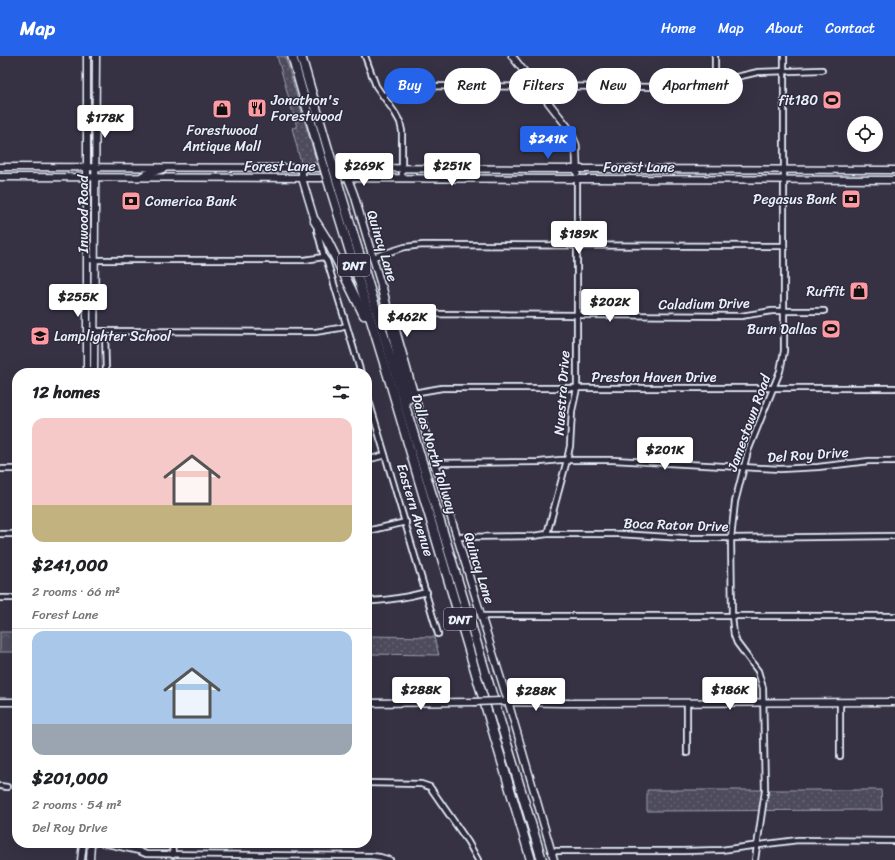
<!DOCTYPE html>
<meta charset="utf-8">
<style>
body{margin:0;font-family:Sriracha,sans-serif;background:#f6f6f6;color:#202124;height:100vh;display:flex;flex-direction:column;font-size:15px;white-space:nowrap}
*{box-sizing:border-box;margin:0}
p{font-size:13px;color:#757577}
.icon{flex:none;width:22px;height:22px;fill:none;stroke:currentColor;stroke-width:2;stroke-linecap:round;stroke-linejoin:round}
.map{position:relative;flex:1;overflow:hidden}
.drawer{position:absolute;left:12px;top:312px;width:360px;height:480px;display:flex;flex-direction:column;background:#fff;border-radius:16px;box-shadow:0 4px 16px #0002}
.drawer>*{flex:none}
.top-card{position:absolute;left:384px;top:12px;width:380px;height:36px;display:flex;gap:8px}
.buttons{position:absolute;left:847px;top:60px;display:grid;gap:8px}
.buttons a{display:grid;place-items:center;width:36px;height:36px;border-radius:50%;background:#fff;box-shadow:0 4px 16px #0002;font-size:20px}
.price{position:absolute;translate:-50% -34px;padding:0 9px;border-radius:4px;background:#fff;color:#222;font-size:13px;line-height:26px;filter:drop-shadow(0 1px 2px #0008)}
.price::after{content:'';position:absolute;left:50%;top:24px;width:12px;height:9px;margin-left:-6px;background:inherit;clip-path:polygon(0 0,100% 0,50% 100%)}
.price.active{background:#2563eb;color:#fff}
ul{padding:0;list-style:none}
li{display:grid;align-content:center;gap:8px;height:212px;padding:0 20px}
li+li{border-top:1px solid #e0e0e0}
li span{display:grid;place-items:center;height:124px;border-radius:12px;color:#555}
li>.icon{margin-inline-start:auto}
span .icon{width:72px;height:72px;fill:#fffc;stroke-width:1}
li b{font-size:17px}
h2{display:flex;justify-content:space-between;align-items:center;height:48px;padding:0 20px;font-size:17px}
.pill{padding:0 14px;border-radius:18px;background:#fff;box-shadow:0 4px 16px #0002;font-size:14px;line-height:36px}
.pill.active{background:#2563eb;color:#fff}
header{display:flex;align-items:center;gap:24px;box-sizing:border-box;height:56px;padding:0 20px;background:#2563eb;color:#fff}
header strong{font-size:19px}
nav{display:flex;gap:22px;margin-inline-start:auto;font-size:14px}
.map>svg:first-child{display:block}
</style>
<header>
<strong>Map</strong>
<nav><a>Home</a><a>Map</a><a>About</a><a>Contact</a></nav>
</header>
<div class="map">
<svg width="895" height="804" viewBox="0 0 895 804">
<defs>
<pattern id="grass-dots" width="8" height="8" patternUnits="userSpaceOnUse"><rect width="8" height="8" fill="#4d4b5c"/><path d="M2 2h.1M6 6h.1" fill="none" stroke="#676574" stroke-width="1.8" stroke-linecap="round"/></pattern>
<pattern id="park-crowns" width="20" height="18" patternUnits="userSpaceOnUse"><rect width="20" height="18" fill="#4d4b5c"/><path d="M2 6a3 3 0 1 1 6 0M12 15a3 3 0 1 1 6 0" fill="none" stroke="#676574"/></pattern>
</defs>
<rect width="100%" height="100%" fill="#363244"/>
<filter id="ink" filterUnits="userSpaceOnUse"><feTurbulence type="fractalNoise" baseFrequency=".025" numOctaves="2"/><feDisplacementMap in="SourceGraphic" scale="8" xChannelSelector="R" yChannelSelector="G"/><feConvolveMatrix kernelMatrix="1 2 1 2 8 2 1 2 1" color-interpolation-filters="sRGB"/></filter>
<g filter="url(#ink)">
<g fill="url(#grass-dots)" stroke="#9a9eaa">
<polygon points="277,0 285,0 317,107 301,107 292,72 297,71"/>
<polygon points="367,580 434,581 439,599 367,598"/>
<polygon points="647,734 881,734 882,754 647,755"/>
</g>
<rect fill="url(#park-crowns)" stroke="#9a9eaa" x="0" y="576" width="17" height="20"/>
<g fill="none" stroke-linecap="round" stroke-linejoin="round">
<g stroke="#e8f1f8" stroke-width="8">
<g id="street">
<polyline points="365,0 376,30 395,57 400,66 402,75 402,122"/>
<polyline points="715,0 715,26"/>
<polyline points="383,40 396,32 405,30 679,31 715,26 758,16 822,14"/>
<polyline points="317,174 324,201 327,205 361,317"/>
<polyline points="373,201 405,191 423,189 784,190"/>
<polyline points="87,204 304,204 324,201"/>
<polyline points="394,268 423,259 436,258 741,260 772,255 824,255"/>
<polyline points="87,275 315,276 340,272 346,270"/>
<polyline points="105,275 106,317"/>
<polyline points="413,337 442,332 895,332"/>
<polyline points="367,338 438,578"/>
<polyline points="367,404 385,399"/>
<polyline points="434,407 540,406 560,404 613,404 780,413 818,411 869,405 895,405"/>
<polyline points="0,413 17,413"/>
<polyline points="367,475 406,466"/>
<polyline points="0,478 17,478"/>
<polyline points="547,478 567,404 570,390 572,355 577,332 577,123"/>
<polyline points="457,481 533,480 547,478 619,478 684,482 731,482 895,480"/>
<polyline points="0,542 17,542"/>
<path d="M367 545C388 545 407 541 427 536"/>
<polyline points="481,560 895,560"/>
<polyline points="687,697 687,647"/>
<polyline points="840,700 840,646"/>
<polyline points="367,727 421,728 430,731 468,786 478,804"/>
<polyline points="0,730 7,731"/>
<polyline points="103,787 139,795 146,798 371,800 380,801 390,804"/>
<polyline points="172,787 173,799"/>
<polyline points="552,795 683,795 721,794 798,784 895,785"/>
<polyline points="755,804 765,735 763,632 758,615 737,587 734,579 732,560 731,482 735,446 748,395 780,315 784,295 784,0"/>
</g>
</g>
<g stroke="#e8f1f8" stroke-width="9">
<g id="secondary">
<polyline points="512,0 570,74 576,89 577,117"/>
<polyline points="0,111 895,114"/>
<polyline points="302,112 302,122 315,165"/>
<polyline points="344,112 354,138 383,236"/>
<polyline points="0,121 895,124"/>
<path d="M141 121C147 116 158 116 165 112"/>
<polyline points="394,267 434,407 510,652 554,804"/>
<polyline points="87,317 87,0"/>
<polyline points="94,317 96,0"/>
<polyline points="0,646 17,646"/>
<polyline points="504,646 565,647 895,646"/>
<polyline points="367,647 474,646"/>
<polyline points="81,804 83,787"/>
<polyline points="90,804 91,787"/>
</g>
</g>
<g stroke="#e8f1f8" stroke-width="11">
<g id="highway">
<polyline points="292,0 321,101"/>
<polyline points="301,0 330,100"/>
<polyline points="331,134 389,323 531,804"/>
<polyline points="340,134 542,804"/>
<polyline points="315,165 327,184 364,259"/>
<polyline points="382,232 408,343"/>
</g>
</g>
<use href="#street" stroke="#2f2a3d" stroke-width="4.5"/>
<use href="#secondary" stroke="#2f2a3d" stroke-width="6"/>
<use href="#highway" stroke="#2f2a3d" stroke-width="8"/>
<g stroke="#e8f1f8" stroke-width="9" stroke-linecap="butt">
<polyline id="secondary-bridge" points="474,646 501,645"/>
</g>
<g stroke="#e8f1f8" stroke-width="11" stroke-linecap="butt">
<g id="highway-bridge">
<polyline points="330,100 340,134"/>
<polyline points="321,101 331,134"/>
</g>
</g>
<use href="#secondary-bridge" stroke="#2f2a3d" stroke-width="6"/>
<use href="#highway-bridge" stroke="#2f2a3d" stroke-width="8"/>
</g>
</g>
<defs>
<g id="stadium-square" transform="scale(1)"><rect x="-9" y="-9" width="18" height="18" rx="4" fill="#ff9aa2" stroke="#2f2a3d"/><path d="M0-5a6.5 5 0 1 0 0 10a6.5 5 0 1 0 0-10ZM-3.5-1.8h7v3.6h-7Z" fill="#111"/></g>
<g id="restaurant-square" transform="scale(1)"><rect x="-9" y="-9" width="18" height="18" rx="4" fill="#ff9aa2" stroke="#2f2a3d"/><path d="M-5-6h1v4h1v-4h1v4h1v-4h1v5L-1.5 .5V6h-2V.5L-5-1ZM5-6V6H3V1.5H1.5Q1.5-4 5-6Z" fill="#111"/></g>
<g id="shop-square" transform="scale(1)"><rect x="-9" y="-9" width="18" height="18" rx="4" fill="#ff9aa2" stroke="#2f2a3d"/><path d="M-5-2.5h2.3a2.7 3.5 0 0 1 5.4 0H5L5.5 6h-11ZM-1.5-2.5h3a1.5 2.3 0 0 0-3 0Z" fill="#111"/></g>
<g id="bank-square" transform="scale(1)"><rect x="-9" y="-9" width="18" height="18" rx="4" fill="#ff9aa2" stroke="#2f2a3d"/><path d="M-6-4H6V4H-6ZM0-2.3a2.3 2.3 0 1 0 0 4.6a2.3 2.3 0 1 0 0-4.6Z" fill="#111"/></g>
<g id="school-square" transform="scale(1)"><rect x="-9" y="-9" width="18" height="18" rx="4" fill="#ff9aa2" stroke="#2f2a3d"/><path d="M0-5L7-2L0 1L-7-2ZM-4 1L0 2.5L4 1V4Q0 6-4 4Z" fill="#111"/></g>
</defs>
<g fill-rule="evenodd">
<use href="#stadium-square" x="832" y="44"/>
<use href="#restaurant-square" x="257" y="52"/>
<use href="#shop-square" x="222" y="53"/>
<use href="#bank-square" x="851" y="143"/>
<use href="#bank-square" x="131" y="145"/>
<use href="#shop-square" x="859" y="235"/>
<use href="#stadium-square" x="831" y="273"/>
<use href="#school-square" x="40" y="280"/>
</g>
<g text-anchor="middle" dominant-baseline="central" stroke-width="3" stroke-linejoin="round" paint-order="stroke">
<g fill="#2f2a3d" stroke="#b0b5c0" stroke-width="1">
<rect x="338" y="198" width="32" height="22" rx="3"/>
<rect x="444" y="552" width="32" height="22" rx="3"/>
</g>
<g font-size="13" font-weight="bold" fill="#e8f1f8">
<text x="354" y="209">DNT</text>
<text x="460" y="563">DNT</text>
</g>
<g font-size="14" fill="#e8f1f8" stroke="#2f2a3d" text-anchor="end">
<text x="271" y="44" text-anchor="start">Jonathon's<tspan x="271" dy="16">Forestwood</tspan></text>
<text x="818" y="44">fit180</text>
<text x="222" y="74" text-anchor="middle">Forestwood<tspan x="222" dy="16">Antique Mall</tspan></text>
<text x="837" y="143">Pegasus Bank</text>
<text x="145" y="145" text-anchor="start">Comerica Bank</text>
<text x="845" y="235">Ruffit</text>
<text x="817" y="273">Burn Dallas</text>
<text x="54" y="280" text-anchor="start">Lamplighter School</text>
</g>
<g font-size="14" fill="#e8f1f8" stroke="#2f2a3d">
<text x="280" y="110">Forest Lane</text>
<text x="639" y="111">Forest Lane</text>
<text transform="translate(83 158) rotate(-90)">Inwood Road</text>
<text transform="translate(382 190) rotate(73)">Quincy Lane</text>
<text transform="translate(704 248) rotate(-1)">Caladium Drive</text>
<text x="654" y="321">Preston Haven Drive</text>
<text transform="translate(562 337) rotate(-86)">Nuestra Drive</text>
<text transform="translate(749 367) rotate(-70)">Jamestown Road</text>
<text transform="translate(434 398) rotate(73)">Dallas North Tollway</text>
<text transform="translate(808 399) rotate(-4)">Del Roy Drive</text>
<text transform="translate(415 454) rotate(73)">Eastern Avenue</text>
<text transform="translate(676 469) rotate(2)">Boca Raton Drive</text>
<text transform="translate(479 512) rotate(73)">Quincy Lane</text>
</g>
</g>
</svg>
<div class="buttons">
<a><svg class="icon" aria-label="locate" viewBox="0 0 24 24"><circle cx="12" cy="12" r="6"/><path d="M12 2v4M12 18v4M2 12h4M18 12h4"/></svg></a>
</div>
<b class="price" style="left:105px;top:83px">$178K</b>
<b class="price active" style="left:548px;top:104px">$241K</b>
<b class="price" style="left:364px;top:131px">$269K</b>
<b class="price" style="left:452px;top:131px">$251K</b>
<b class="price" style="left:579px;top:199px">$189K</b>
<b class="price" style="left:78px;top:262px">$255K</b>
<b class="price" style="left:610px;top:267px">$202K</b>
<b class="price" style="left:407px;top:282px">$462K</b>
<b class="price" style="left:665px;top:415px">$201K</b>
<b class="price" style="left:421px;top:655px">$288K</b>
<b class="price" style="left:730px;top:655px">$186K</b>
<b class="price" style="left:536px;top:656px">$288K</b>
<div class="top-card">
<a class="pill active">Buy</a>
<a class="pill">Rent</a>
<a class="pill">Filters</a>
<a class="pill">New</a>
<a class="pill">Apartment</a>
</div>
<section class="drawer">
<h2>12 homes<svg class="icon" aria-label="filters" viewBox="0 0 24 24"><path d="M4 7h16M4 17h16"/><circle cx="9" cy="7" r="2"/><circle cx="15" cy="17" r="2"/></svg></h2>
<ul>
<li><span style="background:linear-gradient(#f6c9c9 70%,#c2b280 0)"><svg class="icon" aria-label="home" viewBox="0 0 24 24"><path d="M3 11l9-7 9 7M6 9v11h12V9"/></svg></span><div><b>$241,000</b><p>2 rooms · 66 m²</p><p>Forest Lane</p></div></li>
<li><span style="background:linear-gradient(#a9c7e8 75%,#9aa5b1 0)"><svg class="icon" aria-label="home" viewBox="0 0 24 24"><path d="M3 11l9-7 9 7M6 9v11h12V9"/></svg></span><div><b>$201,000</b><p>2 rooms · 54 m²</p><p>Del Roy Drive</p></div></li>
</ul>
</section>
</div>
